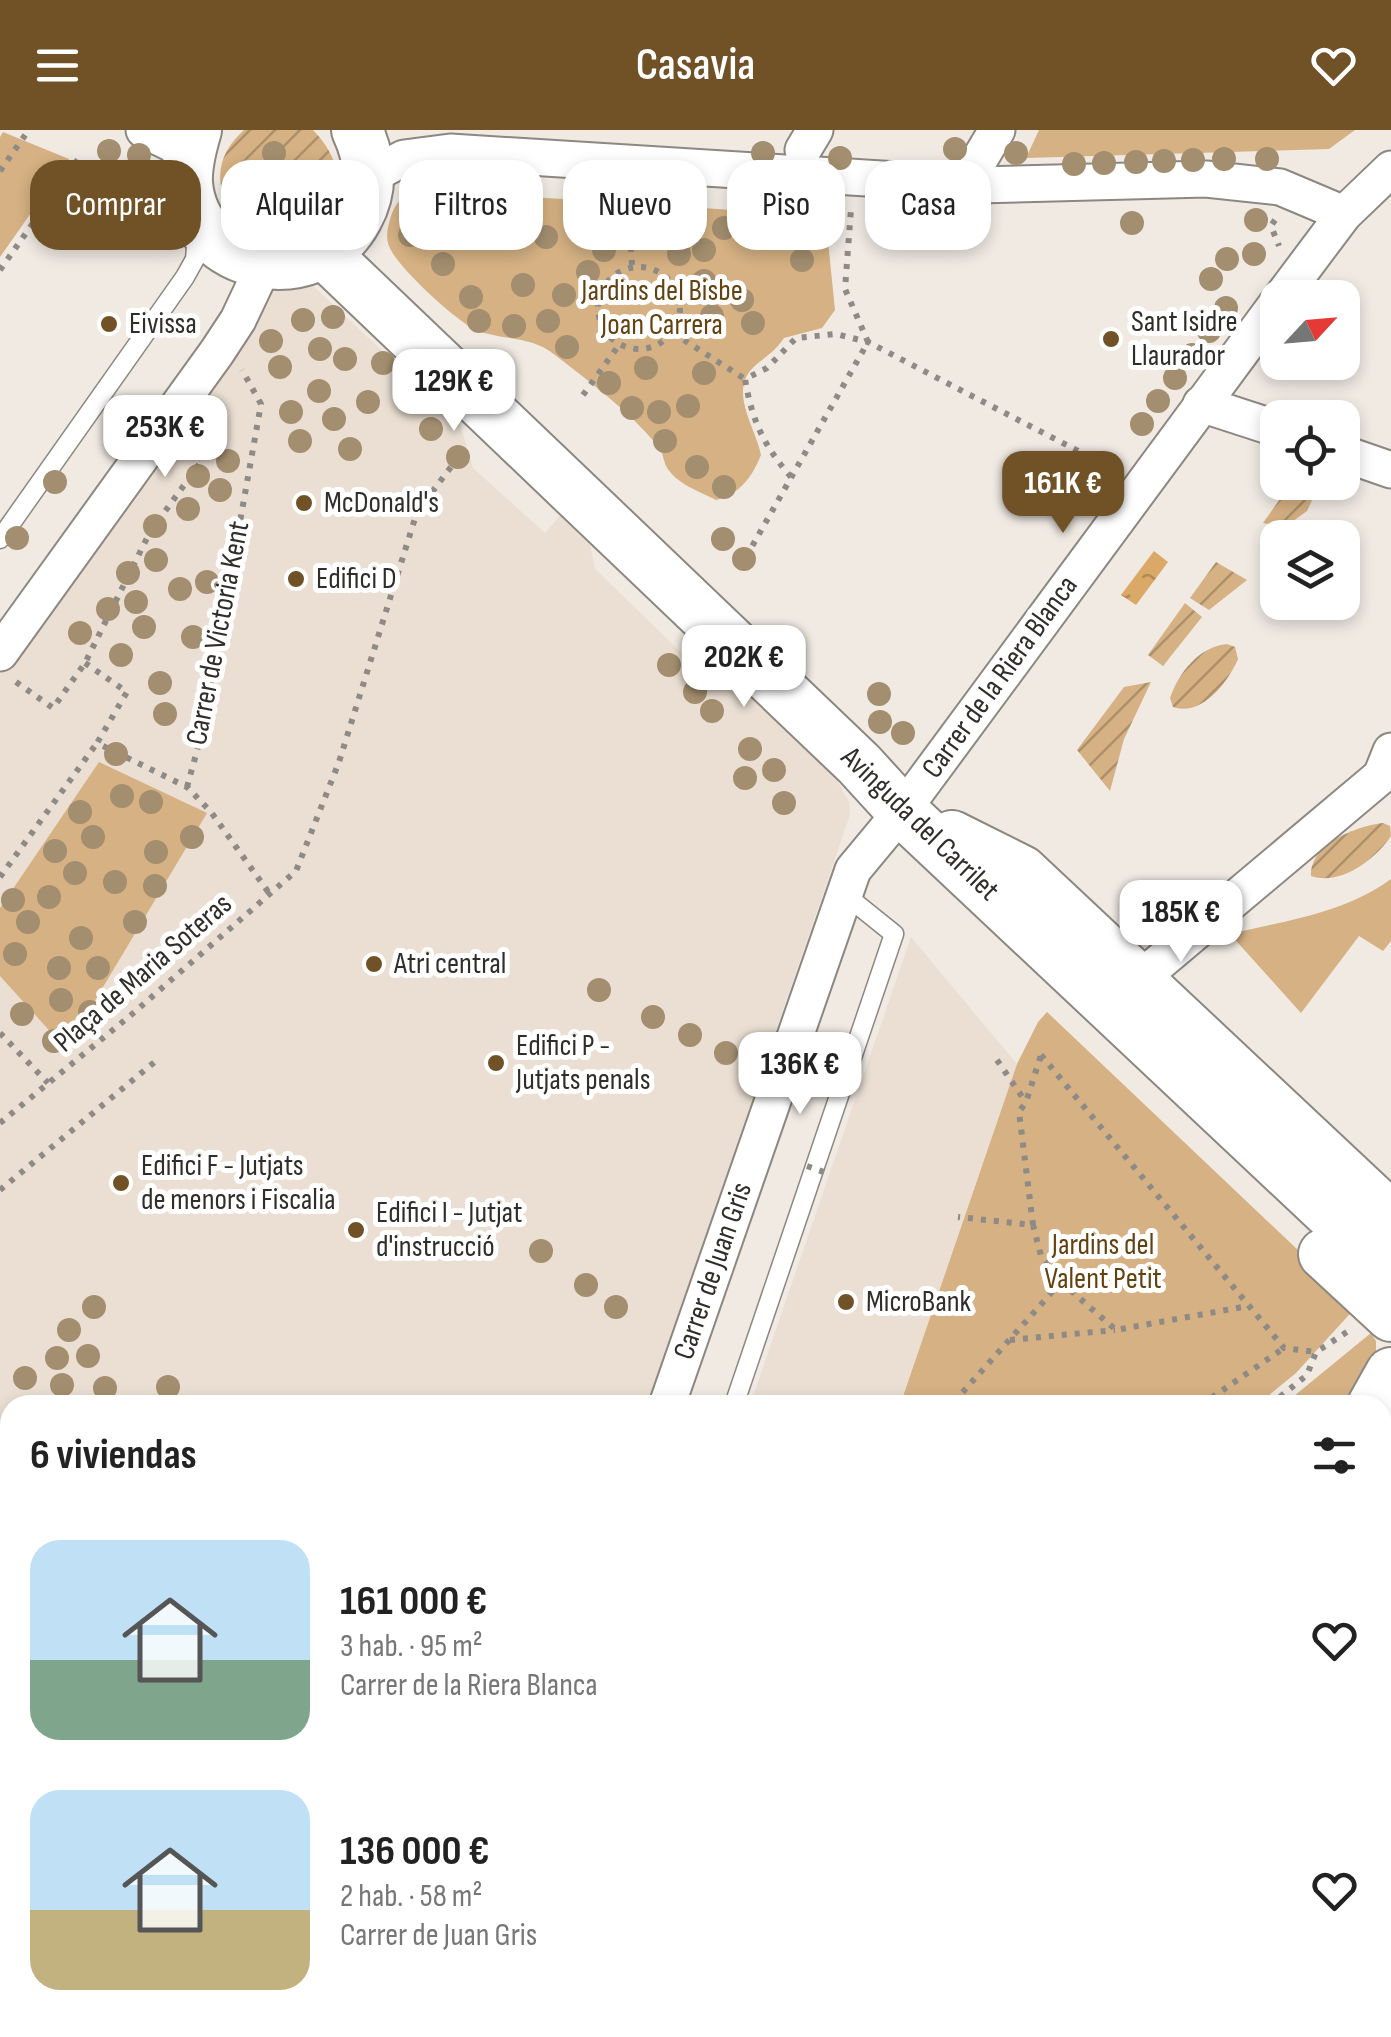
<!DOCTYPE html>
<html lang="es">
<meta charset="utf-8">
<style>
body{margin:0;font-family:"Sofia Sans Condensed",sans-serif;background:#f6f6f6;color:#222;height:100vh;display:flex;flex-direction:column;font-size:38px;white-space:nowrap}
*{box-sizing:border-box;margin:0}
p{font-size:32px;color:#767676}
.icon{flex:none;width:55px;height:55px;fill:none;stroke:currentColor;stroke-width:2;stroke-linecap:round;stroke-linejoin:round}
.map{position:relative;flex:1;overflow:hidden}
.drawer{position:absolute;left:0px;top:1265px;width:1392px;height:642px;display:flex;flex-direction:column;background:#fff;border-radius:30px 30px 0 0;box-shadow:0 5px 15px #0003}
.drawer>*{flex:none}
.banner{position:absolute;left:30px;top:30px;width:1332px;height:90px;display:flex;gap:20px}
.needle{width:65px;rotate:64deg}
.controls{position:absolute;left:1260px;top:150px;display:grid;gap:20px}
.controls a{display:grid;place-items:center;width:100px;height:100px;border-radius:20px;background:#fff;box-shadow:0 5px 15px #0003;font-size:50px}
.price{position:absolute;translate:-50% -85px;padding:0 22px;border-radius:20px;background:#fff;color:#222;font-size:32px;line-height:65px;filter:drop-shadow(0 2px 5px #0008)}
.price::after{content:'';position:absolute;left:50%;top:60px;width:30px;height:22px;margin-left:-15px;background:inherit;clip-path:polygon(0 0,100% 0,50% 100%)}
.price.selected{background:#715227;color:#fff}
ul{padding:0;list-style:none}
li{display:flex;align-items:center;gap:30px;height:250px;padding:0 30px}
li span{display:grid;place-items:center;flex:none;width:280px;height:200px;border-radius:30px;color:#555}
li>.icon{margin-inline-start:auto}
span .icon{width:120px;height:120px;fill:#fffc;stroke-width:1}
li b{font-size:42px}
h2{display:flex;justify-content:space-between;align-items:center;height:120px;padding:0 30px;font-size:42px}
.pill{padding:0 35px;border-radius:30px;background:#fff;box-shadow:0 5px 15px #0003;font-size:35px;line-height:90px}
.pill.selected{background:#715227;color:#fff}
header{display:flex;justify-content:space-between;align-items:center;height:130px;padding:0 30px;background:#715227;color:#fff;font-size:45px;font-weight:600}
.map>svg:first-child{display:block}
</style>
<header><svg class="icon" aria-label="menu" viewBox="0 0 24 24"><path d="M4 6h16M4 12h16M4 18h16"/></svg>Casavia<svg class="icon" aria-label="heart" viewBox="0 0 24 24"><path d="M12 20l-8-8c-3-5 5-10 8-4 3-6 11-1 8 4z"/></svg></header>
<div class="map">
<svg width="1391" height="1907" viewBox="0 0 1391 1907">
<defs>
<pattern id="garden-furrows" width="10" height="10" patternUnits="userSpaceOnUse" patternTransform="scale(2.5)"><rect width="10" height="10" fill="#d5b183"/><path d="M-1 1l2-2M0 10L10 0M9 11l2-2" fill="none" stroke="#ad906b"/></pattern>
<pattern id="water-ripples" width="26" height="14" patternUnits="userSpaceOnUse" patternTransform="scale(2.5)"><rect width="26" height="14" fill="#daa867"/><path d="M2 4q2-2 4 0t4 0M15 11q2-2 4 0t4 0" fill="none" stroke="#b18955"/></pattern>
</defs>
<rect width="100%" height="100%" fill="#f0eae3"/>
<g fill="#eadfd2">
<polygon points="288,146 312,155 460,294 473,338 545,403 560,386 590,415 595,439 689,530 712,531 835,647 849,672 850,685 647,1275 10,1275 10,1340 0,1337 0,545 219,237 273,153"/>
<polygon points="911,807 1017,934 904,1262 900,1275 750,1275"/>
</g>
<g fill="#d5b183">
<polygon points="1039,0 1355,0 1329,19 1026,28"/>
<polygon points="3,2 69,29 0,127 0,7"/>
<path d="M423 60 795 84 815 94 828 111 835 180 822 198 784 208C772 226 761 228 750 241 731 265 756 299 761 325 752 347 740 364 716 370 699 361 676 354 666 336 663 329 663 322 658 316 629 281 590 252 555 225 531 205 503 211 476 200 456 191 396 136 389 116 385 106 388 96 391 86 397 69 406 63 423 60Z"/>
<polygon points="99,632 207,683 66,919 0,846 0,778"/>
<path d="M1391 749V811L1383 821 1359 806 1301 883 1230 804C1284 791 1345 783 1391 749Z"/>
<polygon points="1047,882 1357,1176 1296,1243 1257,1275 900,1275 1017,934 1038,892"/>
<polygon points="1371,1203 1376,1211 1376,1221 1347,1275 1283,1275"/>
<polygon points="1391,1670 1391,1771 1383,1796 1383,1682"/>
<polygon points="530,1898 712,1898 717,1907 527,1907"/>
<polygon points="849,1898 1034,1898 1021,1907 860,1907"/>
</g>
<g fill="url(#garden-furrows)">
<path d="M244 0H313C395 84 243 154 222 61 216 37 225 17 244 0Z"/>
<polygon points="1292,352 1320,353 1307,381 1285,397 1263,393"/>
<polygon points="1216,432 1247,450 1209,480 1190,468"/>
<polygon points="1185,473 1202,487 1163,536 1148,525"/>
<path d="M1227 514 1235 517 1238 529C1228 552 1202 587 1173 577L1170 568C1179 542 1199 517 1227 514Z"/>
<polygon points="1151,552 1124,609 1110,661 1077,620 1124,557"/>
<path d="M1383 693 1390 696 1391 706C1375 730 1340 756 1311 746 1309 714 1357 696 1383 693Z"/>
</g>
<polygon fill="url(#water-ripples)" points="1154,421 1168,432 1136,475 1121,465"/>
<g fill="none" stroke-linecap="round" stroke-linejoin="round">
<g stroke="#cac4be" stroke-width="55" stroke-dasharray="55 28" stroke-linecap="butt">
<polyline points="0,1446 10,1450"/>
<polyline points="0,1523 10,1528"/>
<polyline points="1136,1898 1153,1907"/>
<polyline points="1184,1898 1214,1907"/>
</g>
<g stroke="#8c8780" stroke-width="21">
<g id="lane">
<polyline points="0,409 185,147 195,129 197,105"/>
<polyline points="734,1275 894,804 843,763"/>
</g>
</g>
<g stroke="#8c8780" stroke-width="39">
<g id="street">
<polyline points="144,0 189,22"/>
<polyline points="803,20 815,0"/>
<polyline points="978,32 997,0"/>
<polyline points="370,46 404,28 450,22 978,55 1206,49 1280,57 1344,84"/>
<polyline points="1281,168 1344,84 1391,39"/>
<polyline points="1201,274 1278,299"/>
<polyline points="1342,323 1391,340"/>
<polyline points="0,523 217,222 238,190 264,135"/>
<polyline points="1155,836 1381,646 1391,621"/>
<polyline points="667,1275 853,740 902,681 1278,172"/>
<polyline points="0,1714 10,1686"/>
</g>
</g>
<g stroke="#8c8780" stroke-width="54">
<g id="secondary">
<path d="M196 0C191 17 186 35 187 53 194 141 316 164 357 88 373 59 371 30 357 0"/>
<polyline points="325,124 859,634 902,681 1388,1138"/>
<polyline points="952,706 1022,741 1391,1087"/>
<polyline points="1324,1124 1391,1186"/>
<polyline points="1373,1275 1391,1243"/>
<polyline points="0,1380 10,1384"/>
<polyline points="1382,1524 1391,1512"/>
<polyline points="0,1585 10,1588"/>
</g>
</g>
<g stroke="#8c8780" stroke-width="59">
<g id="primary">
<polyline points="1382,1321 1391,1311"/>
<polyline points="1382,1413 1391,1402"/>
<polyline points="1382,1865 1391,1868"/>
<polyline points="785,1898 791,1907"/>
<polyline points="1097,1907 1103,1898"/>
</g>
</g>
<g stroke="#8c8780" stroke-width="59">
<g id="highway">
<polyline points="1285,1898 1312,1907"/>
<polyline points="1364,1898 1391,1907"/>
</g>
</g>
<g stroke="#8e8a85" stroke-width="6" stroke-dasharray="5 8" stroke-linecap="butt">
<polyline points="0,41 28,1"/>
<polyline points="628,65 632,136"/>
<polyline points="1275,90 1271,96 1279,116"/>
<circle cx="639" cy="178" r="41"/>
<polyline points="0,140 81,25"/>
<polyline points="673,203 745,249"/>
<polyline points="583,265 619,215"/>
<path d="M791 347C764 316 752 291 745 249L767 238 796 208 836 204 868 212 1109 337"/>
<polyline points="746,427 868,212 845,159 851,79"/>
<polyline points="85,533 127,562 97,613 187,657 211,682 269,763"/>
<polyline points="16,552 53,578 85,533 150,402 203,329 203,299"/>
<polyline points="187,657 203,599 261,274 242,240"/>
<polyline points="0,747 97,613"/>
<polyline points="0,903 48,953"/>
<polyline points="1041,925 1284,1218 1316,1222"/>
<polyline points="997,930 1025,971"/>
<polyline points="0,993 131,885 296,741 339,632 417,382 454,333"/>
<polyline points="0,1060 157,930"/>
<polyline points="1033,1095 1019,982 1026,972 1041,925"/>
<polyline points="1061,1152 1116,1200 1248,1176"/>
<polyline points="1010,1210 1115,1200"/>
<polyline points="954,1272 1061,1152 1041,1126 1033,1095 958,1087"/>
<polyline points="893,1274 954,1272 953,1275"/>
<polyline points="1201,1275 1284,1218"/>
<polyline points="1270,1275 1307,1245 1316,1222 1350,1200"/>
<polyline points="1382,1574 1390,1562"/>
<polyline points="1382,1594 1391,1581"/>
<polyline points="1382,1616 1391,1602"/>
<polyline points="1382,1655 1391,1644"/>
<polyline points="661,1898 670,1907"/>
<polyline points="732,1898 737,1907"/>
<polyline points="614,1907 617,1898"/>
<polyline points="1151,1907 1160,1898"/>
</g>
<use href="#lane" stroke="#fff" stroke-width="18"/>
<use href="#street" stroke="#fff" stroke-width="35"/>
<use href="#secondary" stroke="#fff" stroke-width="50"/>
<use href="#primary" stroke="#fff" stroke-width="55"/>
<use href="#highway" stroke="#fff" stroke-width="55"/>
<g stroke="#8e8a85" stroke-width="6" stroke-dasharray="5 8" stroke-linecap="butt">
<polyline points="807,1036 829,1044"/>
<polyline points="1382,1513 1391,1513"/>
</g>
</g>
<g fill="#a38e6f">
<circle cx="955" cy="19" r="12"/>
<circle cx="109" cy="21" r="12"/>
<circle cx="274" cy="23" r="12"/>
<circle cx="763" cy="23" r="12"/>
<circle cx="1016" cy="23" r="12"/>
<circle cx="139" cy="25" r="12"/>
<circle cx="840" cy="28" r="12"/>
<circle cx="1224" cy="29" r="12"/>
<circle cx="1267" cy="29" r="12"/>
<circle cx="1193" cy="30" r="12"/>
<circle cx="1164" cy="31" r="12"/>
<circle cx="1136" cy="32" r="12"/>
<circle cx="1104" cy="33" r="12"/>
<circle cx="1074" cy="34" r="12"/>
<circle cx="288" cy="44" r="12"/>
<circle cx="253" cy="62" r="12"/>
<circle cx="425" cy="73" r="12"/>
<circle cx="449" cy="81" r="12"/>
<circle cx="524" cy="86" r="12"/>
<circle cx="486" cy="87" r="12"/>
<circle cx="1256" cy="90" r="12"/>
<circle cx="1132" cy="93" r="12"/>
<circle cx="654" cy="94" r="12"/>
<circle cx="694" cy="95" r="12"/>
<circle cx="793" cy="96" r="12"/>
<circle cx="724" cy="98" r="12"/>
<circle cx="587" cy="101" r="12"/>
<circle cx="410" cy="105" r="12"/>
<circle cx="546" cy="107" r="12"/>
<circle cx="604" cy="120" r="12"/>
<circle cx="704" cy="120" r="12"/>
<circle cx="679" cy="124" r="12"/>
<circle cx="1254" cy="124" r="12"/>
<circle cx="1227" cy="129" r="12"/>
<circle cx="802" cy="130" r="12"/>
<circle cx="443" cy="134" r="12"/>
<circle cx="588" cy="142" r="12"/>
<circle cx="1211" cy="149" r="12"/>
<circle cx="704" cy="151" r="12"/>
<circle cx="523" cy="155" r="12"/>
<circle cx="564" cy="165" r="12"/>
<circle cx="471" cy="167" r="12"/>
<circle cx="742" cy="170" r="12"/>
<circle cx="1226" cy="178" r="12"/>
<circle cx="712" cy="186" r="12"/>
<circle cx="333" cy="187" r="12"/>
<circle cx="303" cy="190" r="12"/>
<circle cx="479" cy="191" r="12"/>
<circle cx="548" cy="191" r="12"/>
<circle cx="753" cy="193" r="12"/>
<circle cx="514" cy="196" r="12"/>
<circle cx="1209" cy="201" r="12"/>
<circle cx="271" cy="211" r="12"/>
<circle cx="567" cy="217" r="12"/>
<circle cx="320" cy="219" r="12"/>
<circle cx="1192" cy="225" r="12"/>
<circle cx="345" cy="229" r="12"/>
<circle cx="383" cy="233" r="12"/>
<circle cx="280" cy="237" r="12"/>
<circle cx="646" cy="238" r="12"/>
<circle cx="704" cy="243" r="12"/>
<circle cx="1175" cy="248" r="12"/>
<circle cx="609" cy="253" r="12"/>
<circle cx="319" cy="261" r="12"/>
<circle cx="407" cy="268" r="12"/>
<circle cx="1158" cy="271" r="12"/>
<circle cx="368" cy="272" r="12"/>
<circle cx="688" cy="276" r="12"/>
<circle cx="632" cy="278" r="12"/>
<circle cx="291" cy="282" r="12"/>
<circle cx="659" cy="282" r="12"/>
<circle cx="334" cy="289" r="12"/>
<circle cx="1142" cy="294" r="12"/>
<circle cx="431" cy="299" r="12"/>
<circle cx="300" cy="311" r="12"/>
<circle cx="665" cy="311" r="12"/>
<circle cx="350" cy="319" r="12"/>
<circle cx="458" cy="327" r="12"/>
<circle cx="228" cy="331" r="12"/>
<circle cx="697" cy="337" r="12"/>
<circle cx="198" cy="346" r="12"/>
<circle cx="55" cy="352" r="12"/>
<circle cx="724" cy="357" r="12"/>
<circle cx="220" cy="360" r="12"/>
<circle cx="188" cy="379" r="12"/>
<circle cx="155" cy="396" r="12"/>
<circle cx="17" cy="408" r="12"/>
<circle cx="723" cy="409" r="12"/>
<circle cx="744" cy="429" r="12"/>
<circle cx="156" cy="430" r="12"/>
<circle cx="128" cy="443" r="12"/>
<circle cx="207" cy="452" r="12"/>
<circle cx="180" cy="459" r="12"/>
<circle cx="136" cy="472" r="12"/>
<circle cx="108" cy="479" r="12"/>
<circle cx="144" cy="497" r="12"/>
<circle cx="80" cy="503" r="12"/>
<circle cx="193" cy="507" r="12"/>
<circle cx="121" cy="525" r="12"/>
<circle cx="669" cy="535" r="12"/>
<circle cx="160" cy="553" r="12"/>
<circle cx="695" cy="562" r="12"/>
<circle cx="879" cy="564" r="12"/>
<circle cx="712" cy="581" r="12"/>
<circle cx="165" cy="584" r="12"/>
<circle cx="880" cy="592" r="12"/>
<circle cx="903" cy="603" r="12"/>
<circle cx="750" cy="619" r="12"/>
<circle cx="116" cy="624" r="12"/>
<circle cx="774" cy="640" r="12"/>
<circle cx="745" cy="648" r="12"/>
<circle cx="122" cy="666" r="12"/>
<circle cx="151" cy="672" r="12"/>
<circle cx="784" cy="673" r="12"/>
<circle cx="80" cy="682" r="12"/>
<circle cx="93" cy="707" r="12"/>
<circle cx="192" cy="707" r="12"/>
<circle cx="55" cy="721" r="12"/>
<circle cx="156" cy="722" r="12"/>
<circle cx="75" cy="743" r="12"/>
<circle cx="115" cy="752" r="12"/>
<circle cx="155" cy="756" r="12"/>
<circle cx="49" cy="767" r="12"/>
<circle cx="13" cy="770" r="12"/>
<circle cx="28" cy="792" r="12"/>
<circle cx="135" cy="792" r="12"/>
<circle cx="81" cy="808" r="12"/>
<circle cx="15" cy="824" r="12"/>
<circle cx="59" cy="838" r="12"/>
<circle cx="98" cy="838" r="12"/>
<circle cx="599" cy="860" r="12"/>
<circle cx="61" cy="870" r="12"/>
<circle cx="90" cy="882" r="12"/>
<circle cx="22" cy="884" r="12"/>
<circle cx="653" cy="887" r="12"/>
<circle cx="690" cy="905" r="12"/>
<circle cx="54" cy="911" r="12"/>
<circle cx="726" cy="923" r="12"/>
<circle cx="541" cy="1121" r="12"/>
<circle cx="586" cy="1155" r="12"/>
<circle cx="94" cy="1177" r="12"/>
<circle cx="616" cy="1177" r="12"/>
<circle cx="69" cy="1200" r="12"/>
<circle cx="88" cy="1226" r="12"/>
<circle cx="57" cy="1228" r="12"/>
<circle cx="25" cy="1248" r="12"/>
<circle cx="62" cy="1255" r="12"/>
<circle cx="168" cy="1257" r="12"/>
<circle cx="105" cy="1258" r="12"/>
</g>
<g fill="#715227" stroke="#fff" stroke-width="4">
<circle cx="109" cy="194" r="10"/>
<circle cx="1111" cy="209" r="10"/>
<circle cx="304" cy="373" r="10"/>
<circle cx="296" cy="449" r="10"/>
<circle cx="374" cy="834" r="10"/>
<circle cx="496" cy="933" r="10"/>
<circle cx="121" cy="1053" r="10"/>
<circle cx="356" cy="1100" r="10"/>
<circle cx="846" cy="1172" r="10"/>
</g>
<g text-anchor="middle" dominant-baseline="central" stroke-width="10" stroke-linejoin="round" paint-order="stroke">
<g font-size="30" fill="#644210" stroke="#fff">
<text x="662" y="161">Jardins del Bisbe<tspan x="662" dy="34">Joan Carrera</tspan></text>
<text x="1103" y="1115">Jardins del<tspan x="1103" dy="34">Valent Petit</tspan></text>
</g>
<g font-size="30" fill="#302e2b" stroke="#fff" text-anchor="start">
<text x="1131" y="192">Sant Isidre<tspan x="1131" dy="34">Llaurador</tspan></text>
<text x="129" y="194">Eivissa</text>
<text x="324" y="373">McDonald's</text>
<text x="316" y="449">Edifici D</text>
<text x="394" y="834">Atri central</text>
<text x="516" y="916">Edifici P -<tspan x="516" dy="34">Jutjats penals</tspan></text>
<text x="141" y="1036">Edifici F - Jutjats<tspan x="141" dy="34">de menors i Fiscalia</tspan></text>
<text x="376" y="1083">Edifici I - Jutjat<tspan x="376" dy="34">d'instrucció</tspan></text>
<text x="866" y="1172">MicroBank</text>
</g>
<g font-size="30" fill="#302e2b" stroke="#fff">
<text transform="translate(218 503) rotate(-79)">Carrer de Victoria Kent</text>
<text transform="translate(1000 547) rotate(-54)">Carrer de la Riera Blanca</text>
<text transform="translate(920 694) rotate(44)">Avinguda del Carrilet</text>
<text transform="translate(143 843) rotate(-41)">Plaça de Maria Soteras</text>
<text transform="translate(713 1141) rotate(-71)">Carrer de Juan Gris</text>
</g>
</g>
</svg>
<div class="controls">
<a><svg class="needle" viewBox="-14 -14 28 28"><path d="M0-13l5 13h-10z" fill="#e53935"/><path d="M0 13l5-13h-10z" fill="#767676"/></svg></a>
<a><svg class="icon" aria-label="locate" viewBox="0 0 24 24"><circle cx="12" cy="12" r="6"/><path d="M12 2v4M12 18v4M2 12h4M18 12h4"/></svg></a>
<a><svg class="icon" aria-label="layers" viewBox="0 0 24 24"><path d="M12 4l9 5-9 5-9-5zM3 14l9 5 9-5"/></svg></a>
</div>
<b class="price" style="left:454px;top:304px">129K €</b>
<b class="price" style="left:165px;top:350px">253K €</b>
<b class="price selected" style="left:1063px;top:406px">161K €</b>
<b class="price" style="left:744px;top:580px">202K €</b>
<b class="price" style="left:1181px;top:835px">185K €</b>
<b class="price" style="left:800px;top:987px">136K €</b>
<div class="banner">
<a class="pill selected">Comprar</a>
<a class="pill">Alquilar</a>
<a class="pill">Filtros</a>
<a class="pill">Nuevo</a>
<a class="pill">Piso</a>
<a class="pill">Casa</a>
</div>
<section class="drawer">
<h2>6 viviendas<svg class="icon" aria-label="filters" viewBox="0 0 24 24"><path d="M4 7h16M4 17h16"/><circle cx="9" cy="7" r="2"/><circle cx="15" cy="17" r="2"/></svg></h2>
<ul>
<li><span style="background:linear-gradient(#bfe0f5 60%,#7fa58c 0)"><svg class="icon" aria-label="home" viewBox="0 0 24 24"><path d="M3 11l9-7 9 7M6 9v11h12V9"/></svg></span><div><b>161 000 €</b><p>3 hab. · 95 m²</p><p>Carrer de la Riera Blanca</p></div><svg class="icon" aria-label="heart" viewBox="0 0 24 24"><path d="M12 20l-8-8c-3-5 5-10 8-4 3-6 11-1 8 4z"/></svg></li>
<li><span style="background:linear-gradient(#bfe0f5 60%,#c2b280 0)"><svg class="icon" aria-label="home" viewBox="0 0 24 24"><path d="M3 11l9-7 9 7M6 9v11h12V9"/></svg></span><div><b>136 000 €</b><p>2 hab. · 58 m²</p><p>Carrer de Juan Gris</p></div><svg class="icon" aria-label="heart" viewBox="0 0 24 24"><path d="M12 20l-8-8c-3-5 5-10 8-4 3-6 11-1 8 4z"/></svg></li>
</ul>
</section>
</div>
